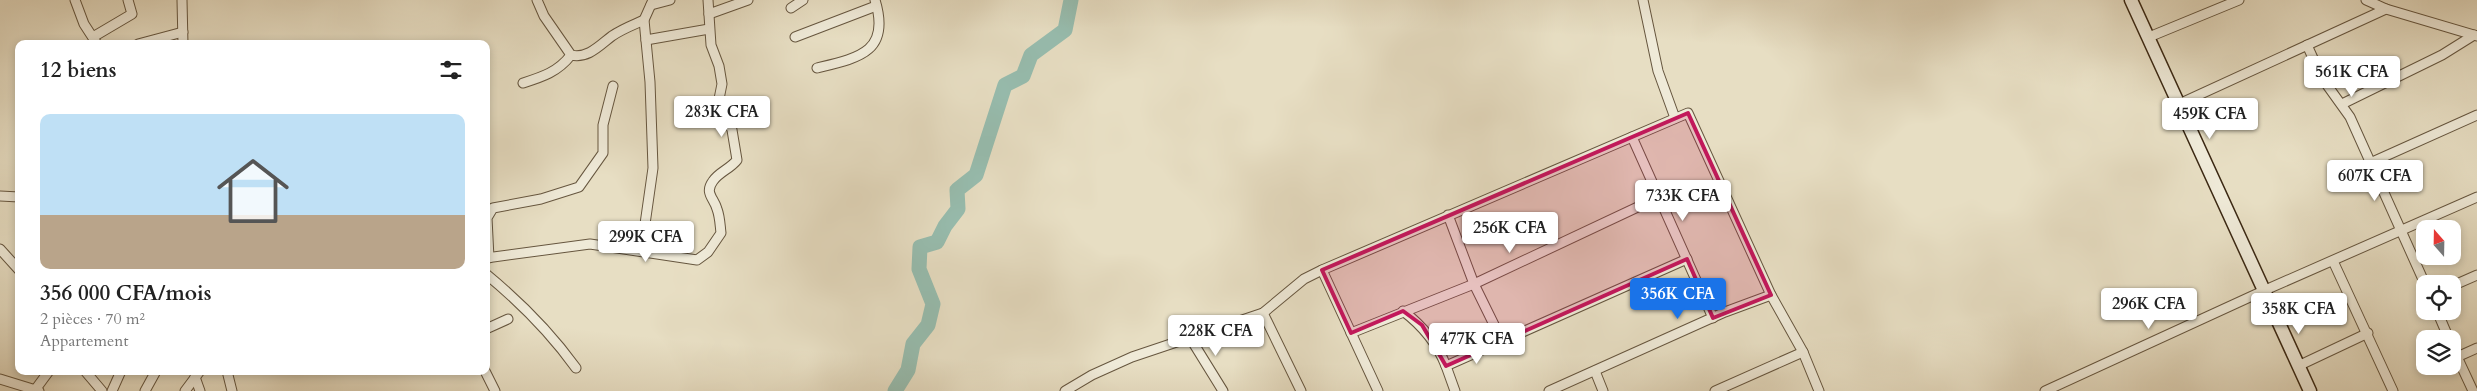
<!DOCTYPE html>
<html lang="fr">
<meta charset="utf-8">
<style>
body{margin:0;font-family:Cardo,serif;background:#f2f2f2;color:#222;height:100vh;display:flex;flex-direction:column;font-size:19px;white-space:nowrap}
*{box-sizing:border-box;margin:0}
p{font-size:16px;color:#767676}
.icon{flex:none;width:28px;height:28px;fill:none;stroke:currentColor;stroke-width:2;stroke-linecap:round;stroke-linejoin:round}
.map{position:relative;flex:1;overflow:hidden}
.sheet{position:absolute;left:15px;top:40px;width:475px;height:335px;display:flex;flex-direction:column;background:#fff;border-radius:10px;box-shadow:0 2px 8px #0003}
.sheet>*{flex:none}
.needle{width:32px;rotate:340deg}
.fabs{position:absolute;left:2416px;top:220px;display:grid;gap:10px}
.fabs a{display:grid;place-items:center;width:45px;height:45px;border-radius:10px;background:#fff;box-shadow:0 2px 8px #0003;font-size:25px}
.price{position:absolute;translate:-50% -42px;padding:0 11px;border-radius:5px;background:#fff;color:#222;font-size:16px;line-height:32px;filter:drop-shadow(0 1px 2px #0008)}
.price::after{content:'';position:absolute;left:50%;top:30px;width:15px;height:11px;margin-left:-8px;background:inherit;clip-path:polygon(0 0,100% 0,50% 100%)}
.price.current{background:#1a73e8;color:#fff}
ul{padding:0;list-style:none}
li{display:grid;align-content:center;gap:10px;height:265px;padding:0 25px}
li+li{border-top:1px solid #e0e0e0}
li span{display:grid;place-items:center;height:155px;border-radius:10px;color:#555}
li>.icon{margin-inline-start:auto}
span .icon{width:90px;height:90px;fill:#fffc;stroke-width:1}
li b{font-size:21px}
h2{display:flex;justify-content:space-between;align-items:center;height:60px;padding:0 25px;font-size:21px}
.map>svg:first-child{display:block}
</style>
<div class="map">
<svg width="2477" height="391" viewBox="0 0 2477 391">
<rect width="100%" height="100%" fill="#e7dec3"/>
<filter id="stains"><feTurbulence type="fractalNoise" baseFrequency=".004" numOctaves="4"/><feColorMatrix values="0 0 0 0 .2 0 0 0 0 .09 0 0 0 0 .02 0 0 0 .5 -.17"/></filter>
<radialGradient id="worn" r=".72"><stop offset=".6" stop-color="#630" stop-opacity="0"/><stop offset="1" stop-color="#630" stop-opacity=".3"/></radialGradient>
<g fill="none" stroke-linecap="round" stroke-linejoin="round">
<polyline stroke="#97bdaf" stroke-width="15" points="895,391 908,370 913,344 928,325 933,304 919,269 920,247 937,242 945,226 958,209 957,190 976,175 1005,85 1023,76 1031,55 1065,30 1071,0"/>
<g stroke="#66563f" stroke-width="11">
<g id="street">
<polyline points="75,0 84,24 97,44"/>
<polyline points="182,0 183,44"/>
<path d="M537 0 544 16 571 55C588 59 600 45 612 36 622 29 633 25 644 20"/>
<polyline points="1643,0 1658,71 1675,118"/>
<polyline points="2366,0 2386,9 2477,36"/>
<polyline points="651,5 670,0"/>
<polyline points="791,8 803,0"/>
<polyline points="709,14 748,0"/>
<polyline points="93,37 132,14 128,0"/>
<polyline points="795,37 876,6"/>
<polyline points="2149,37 2239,0"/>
<polyline points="646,40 709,29"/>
<polyline points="138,44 183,32"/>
<polyline points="2307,45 2322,78 2350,117 2425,284"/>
<path d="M817 68C859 58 891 52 875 0"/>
<path d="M523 83C542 77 558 72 571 55"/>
<polyline points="2179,104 2386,9"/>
<polyline points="2342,104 2442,55 2474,35"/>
<polyline points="1632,137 1713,318"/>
<polyline points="2370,163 2477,115"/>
<polyline points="0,196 19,197"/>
<polyline points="1448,215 1474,284 1502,341"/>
<polyline points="0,249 19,270"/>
<polyline points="644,250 645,224 653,168 650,82 644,20 653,0"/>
<path d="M486 258 590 244 697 260 708 252 721 233C720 225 720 217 717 209 714 198 704 193 713 181 719 172 730 169 737 160L732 130 719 99 722 84 719 66 711 45 708 0"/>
<polyline points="489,258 487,218 493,208 541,199 579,187 603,153 603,125 613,86"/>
<polyline points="2333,261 2393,391"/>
<polyline points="1322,270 1378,391"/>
<path d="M486 274C520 302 550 332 576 368"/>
<polyline points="2452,286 2477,275"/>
<path d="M1403 311C1423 326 1437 343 1446 366"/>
<polyline points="2437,311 2449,339"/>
<polyline points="1263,313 1301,391"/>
<polyline points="486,329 508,319"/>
<polyline points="1351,333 1474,284 1659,197"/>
<polyline points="1189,336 1223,391"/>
<polyline points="2452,346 2473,391"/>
<polyline points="2457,357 2477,348"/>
<polyline points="2298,366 2368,333"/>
<polyline points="85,371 102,391"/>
<polyline points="227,371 232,391"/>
<polyline points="485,371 495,391"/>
<polyline points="1595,371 1603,391"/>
<polyline points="195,377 200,391"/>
<polyline points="0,379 39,391"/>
<polyline points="35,390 49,371"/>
<polyline points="112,391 121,371"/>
<polyline points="145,391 156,371"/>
<polyline points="185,391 200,371"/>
<polyline points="1065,391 1092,375 1132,357 1263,313 1304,279 1322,270 1688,113 1771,295 1803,352 1819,391"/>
<polyline points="1455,391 1446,366 1687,259"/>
<polyline points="1549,391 1725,312 1771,295"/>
<polyline points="1715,391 1803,352"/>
<polyline points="2045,391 2263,291 2477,197"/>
</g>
</g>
<g stroke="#3b2813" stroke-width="15">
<polyline id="secondary" points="2131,0 2310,391"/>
</g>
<use href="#street" stroke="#efead8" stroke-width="9"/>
<use href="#secondary" stroke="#efead8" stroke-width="12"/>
</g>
<path fill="#c2185b" fill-opacity="0.2" stroke="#c2185b" stroke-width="4" stroke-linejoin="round" d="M1688 113 1771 295 1713 318 1687 259 1446 366 1422 325 1403 311 1351 333 1322 270Z"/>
<rect width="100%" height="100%" filter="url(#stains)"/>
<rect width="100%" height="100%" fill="url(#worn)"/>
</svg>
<div class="fabs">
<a><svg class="needle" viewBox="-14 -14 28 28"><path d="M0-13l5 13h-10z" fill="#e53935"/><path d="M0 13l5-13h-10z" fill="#767676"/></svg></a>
<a><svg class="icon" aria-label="locate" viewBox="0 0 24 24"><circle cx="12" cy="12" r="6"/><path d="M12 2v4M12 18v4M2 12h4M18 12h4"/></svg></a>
<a><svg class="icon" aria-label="layers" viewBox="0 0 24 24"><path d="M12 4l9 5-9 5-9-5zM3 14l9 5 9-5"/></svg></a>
</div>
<b class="price" style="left:2352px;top:98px">561K CFA</b>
<b class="price" style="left:722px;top:138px">283K CFA</b>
<b class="price" style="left:2210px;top:140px">459K CFA</b>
<b class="price" style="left:2375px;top:202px">607K CFA</b>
<b class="price" style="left:1683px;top:222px">733K CFA</b>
<b class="price" style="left:1510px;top:254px">256K CFA</b>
<b class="price" style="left:646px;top:263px">299K CFA</b>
<b class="price current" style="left:1678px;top:320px">356K CFA</b>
<b class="price" style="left:2149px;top:330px">296K CFA</b>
<b class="price" style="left:2299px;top:335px">358K CFA</b>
<b class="price" style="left:1216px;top:357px">228K CFA</b>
<b class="price" style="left:1477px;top:365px">477K CFA</b>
<section class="sheet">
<h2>12 biens<svg class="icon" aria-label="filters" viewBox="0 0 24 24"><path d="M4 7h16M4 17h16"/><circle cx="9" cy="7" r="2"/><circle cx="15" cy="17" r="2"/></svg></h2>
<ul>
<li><span style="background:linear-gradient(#bfe0f5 65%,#b9a48a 0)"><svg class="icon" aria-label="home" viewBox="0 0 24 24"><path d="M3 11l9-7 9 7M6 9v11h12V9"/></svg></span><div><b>356 000 CFA/mois</b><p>2 pièces · 70 m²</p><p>Appartement</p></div></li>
</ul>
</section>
</div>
